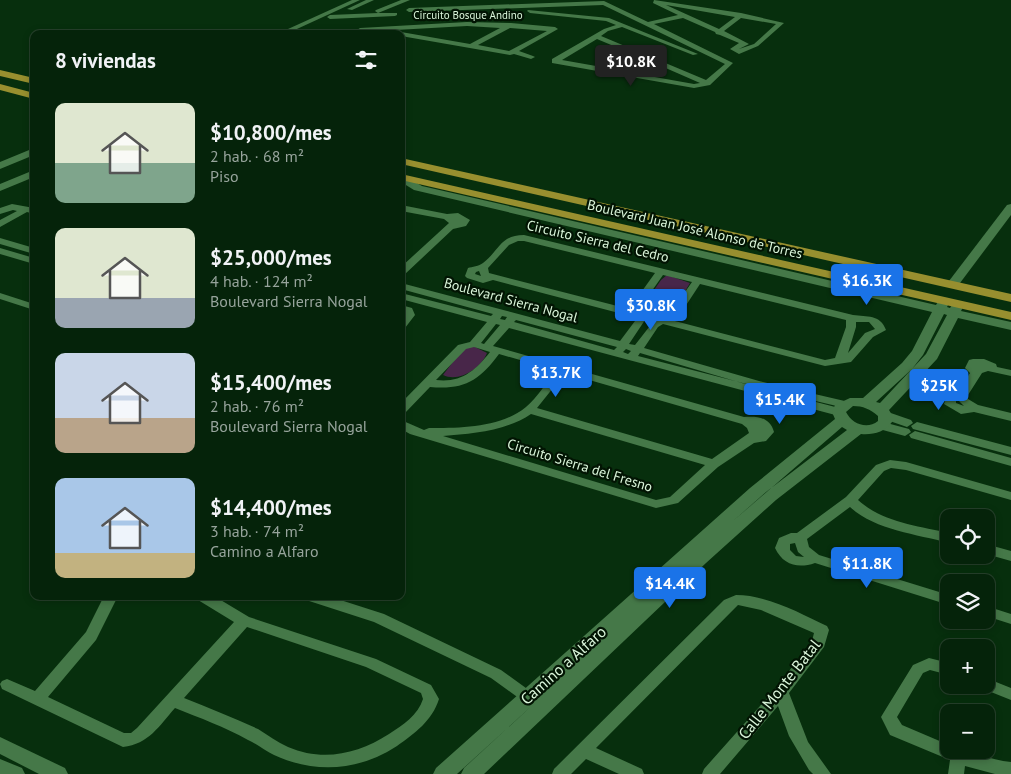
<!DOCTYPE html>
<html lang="es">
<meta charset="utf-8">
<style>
body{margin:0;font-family:"PT Sans",sans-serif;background:#0e2b13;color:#f1f3f6;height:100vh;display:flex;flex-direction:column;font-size:19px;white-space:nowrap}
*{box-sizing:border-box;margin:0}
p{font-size:16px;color:#97a49c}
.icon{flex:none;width:28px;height:28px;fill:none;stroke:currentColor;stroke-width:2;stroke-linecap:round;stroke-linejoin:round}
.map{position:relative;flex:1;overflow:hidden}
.panel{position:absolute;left:30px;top:30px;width:375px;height:570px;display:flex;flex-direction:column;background:#05230a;border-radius:10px;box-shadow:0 2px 8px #0003,0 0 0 1px #26402b}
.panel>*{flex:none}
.tools{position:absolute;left:940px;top:509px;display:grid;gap:10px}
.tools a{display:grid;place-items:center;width:55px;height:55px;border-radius:10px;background:#05230a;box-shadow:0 2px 8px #0003,0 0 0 1px #26402b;font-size:25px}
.price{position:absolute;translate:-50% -42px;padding:0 11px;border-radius:5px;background:#1a73e8;color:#fff;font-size:16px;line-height:32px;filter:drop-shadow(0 1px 2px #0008)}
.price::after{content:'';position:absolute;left:50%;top:30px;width:15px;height:11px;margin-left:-8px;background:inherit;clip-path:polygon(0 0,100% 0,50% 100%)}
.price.selected{background:#222;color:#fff}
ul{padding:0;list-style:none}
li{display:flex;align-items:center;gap:15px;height:125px;padding:0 25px}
li span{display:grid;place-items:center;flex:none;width:140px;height:100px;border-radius:10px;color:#555}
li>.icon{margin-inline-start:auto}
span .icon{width:60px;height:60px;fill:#fffc;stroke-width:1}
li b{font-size:21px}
h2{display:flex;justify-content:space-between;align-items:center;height:60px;padding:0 25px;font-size:21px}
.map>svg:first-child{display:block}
</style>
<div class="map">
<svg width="1011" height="774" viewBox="0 0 1011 774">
<rect width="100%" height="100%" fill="#072f0d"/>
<g fill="#482649">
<polygon points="667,275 690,283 673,311 664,315 643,309 643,306 661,280"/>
<path d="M473 346 487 353C481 368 459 383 443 375L462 350Z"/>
</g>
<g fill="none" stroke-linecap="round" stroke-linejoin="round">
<g fill="#457848" fill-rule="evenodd">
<polygon points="352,0 360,0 286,34 277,34"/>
<polygon points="366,0 374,0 352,10 347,9"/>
<polygon points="401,0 410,0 378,13 397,13 397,15 395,16 330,19 327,17 330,15 378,13 375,11 376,10"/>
<path d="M654 0 741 13 784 23 758 46 739 54 730 49 739 43 720 35 716 34 715 32 683 18 654 24 733 63 710 85 694 88 552 63V59L604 29 616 25 606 21 530 13 527 11 528 10 609 18 698 54 693 55 622 27 608 31 601 36 706 80 725 64 603 5 409 12 406 10 409 8 604 1 648 22 678 15 653 3ZM666 5 735 17 719 29ZM741 18 776 24 754 44 739 49 749 44 724 31ZM597 39 623 50 596 66 562 60ZM629 52 700 83 694 84 604 68Z"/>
<path d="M467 22 511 23 555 27 558 29 519 51 533 56 535 57 531 59 514 54 510 55 401 36V34H398L401 32 470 44 500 28 467 26 360 32 357 30 360 28ZM510 28 547 31 509 51 478 45Z"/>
<polygon points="12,204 34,208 34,214 27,212 0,227 0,220 17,211 13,210 0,214 0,208"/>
<polygon points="401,205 447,214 458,213 470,220 466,226 453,229 404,275 401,276 401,267 449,223 444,219 401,211"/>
<path d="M524 235 853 315C867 317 880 314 886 330L873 337 851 362 825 366 663 324 658 327 644 348 759 381 849 402 851 404 849 406 845 408 752 386 640 353 638 356 843 409 845 412 839 416 509 328 493 346 744 417C757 416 770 417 774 432L766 441 754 443 718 467 678 503 656 508 410 434 401 429V420L424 430 429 428C460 428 500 428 526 407 538 397 546 383 555 370L499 354C479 381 464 390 430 387L405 413 401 414V403L458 345 470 342 487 322 401 299V293L491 316 493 314 401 289V283L620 341 635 321 634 317 493 280 483 283 467 278 465 276 468 268C472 267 479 266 483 263 499 251 500 235 524 235ZM518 241H524L655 273 632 305 633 310 489 273 488 268 509 245ZM479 271 481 276 475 274 476 272ZM663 275 692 282 671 312 661 317 644 313 642 305ZM700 284 846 320V327L835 358 825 360 671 320 679 316ZM502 316 507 317 505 320 500 319ZM516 320 617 347 614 350 514 322ZM645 320 653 322 635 345 629 344ZM856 322H869L875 329 865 333 848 353 856 327ZM496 324 500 325 484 344 481 343ZM474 347 490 352C475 371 461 383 436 380L466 349ZM626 349 631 351 628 354 623 352ZM565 373 742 424 747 428 749 433 712 459 537 408ZM531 414 705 465 670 497 656 500 443 436C472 434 506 431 531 414Z"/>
<polygon points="0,238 34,248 34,254 0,244"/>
<polygon points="0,248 34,258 34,264 0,254"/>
<polygon points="0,293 34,304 34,310 0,299"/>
<polygon points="401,305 412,308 415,315 405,328 401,329 401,319 405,315 401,311"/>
<path d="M973 359H984L996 364 997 367 1011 370V376L988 371 982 373 968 395V399L978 405 1011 413V421L974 412 961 414 944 404 947 395 958 392 970 373 965 368 969 360ZM956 399H957L964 406 956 403Z"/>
<polygon points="885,411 911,420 913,423 907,427 881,418 879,415 881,412"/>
<polygon points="883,422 909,429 911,432 905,436 879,429 877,426"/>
<polygon points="917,422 1011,447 1011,455 913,429 911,426"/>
<polygon points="915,431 1011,458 1011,466 911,438 909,435"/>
<path d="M890 460 906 462 1011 492V500L906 470 891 468 884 471 858 500C882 522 918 526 949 533V543C916 534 875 530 850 507L807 539 809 547 819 555 949 595V605L815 563C798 569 783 565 775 548L779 538 791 533H797L846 497 876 465ZM795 543 798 552 804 557 796 556 790 550V544Z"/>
<polygon points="986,544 1011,551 1011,561 986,554"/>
<path d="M736 595C767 595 800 613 827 626L829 630 824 647 789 693 808 742 831 774H813L809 770 789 736 778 706 720 774H702L704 769 776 688 812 641 814 633 761 610 738 605 596 748 642 769 644 774H619L586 759 571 774H552L554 769 724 600Z"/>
<path d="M104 596H118L96 640 48 697 124 733H131L137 728 234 622 198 600 196 596H214L249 617 376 659 431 685 439 699C432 721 415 733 397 746 359 771 315 774 274 755 265 751 257 744 248 740 225 727 200 718 175 708 159 726 149 744 123 747L2 689 0 684 2 681 7 679 35 691 86 632ZM247 627 366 667 421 693 423 699C418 715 403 725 389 734 358 754 323 762 288 747 277 742 268 735 258 729 234 718 209 708 184 698Z"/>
<polygon points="304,596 328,596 384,614 501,670 537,696 540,700 537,704 532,706 527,704 491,678 374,622 306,600"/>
<polygon points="986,606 1011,614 1011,624 986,616"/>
<path d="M929 658 949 663V675L930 670 923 673 897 717 902 725 949 745V750C969 750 990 760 1011 762V774H995L965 766 964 774H948L950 760 890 735 881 717 884 712 913 665Z"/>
<polygon points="986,678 1011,688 1011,700 981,688 979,685 986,685"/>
</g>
<g fill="#457848" fill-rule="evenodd">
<path d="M401 174 422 186 936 305 940 298H948L950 301 947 307 950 308 954 302H962L964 305 961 311 1011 322V330L958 318 937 359 889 410 892 415V422C885 432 873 435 861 434L776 500 706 563 484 774H461L464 768 536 702 457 774H433L436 768 750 488 835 419 832 412 835 405 850 398H863L902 363 912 351 932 312 414 190 401 182ZM944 314 947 315 926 354 880 403 876 402 912 369 923 355ZM853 406C863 406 870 409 878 416V421C867 430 852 424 846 412ZM842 427 847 430 766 492 733 521Z"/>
<polygon points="1011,204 1011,215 957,287 949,287 947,284 949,281 1007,205"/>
<polygon points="0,737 65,768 68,774 39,774 0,754"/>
<polygon points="0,759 22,768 25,774 0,774"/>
</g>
<g fill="#457848" fill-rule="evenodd">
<polygon points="34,148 34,155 0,169 0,162"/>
<polygon points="34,170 34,177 0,191 0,184"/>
</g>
<g fill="#988f2f" fill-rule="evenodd">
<polygon points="0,70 34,78 34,84 0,76"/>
<polygon points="0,84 34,93 34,99 0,90"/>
<polygon points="401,158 1011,294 1011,302 401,164"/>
<polygon points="401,174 1011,312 1011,320 401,180"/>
</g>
</g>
<g text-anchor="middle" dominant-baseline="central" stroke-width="4.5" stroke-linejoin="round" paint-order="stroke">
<g font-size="11" fill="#daf5da" stroke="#021403">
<text x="468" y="15">Circuito Bosque Andino</text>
</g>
<g font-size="14" fill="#daf5da" stroke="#021403">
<text transform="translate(695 229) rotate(13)">Boulevard Juan José Alonso de Torres</text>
<text transform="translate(598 241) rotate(13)">Circuito Sierra del Cedro</text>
<text transform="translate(511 300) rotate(15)">Boulevard Sierra Nogal</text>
<text transform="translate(580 465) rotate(17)">Circuito Sierra del Fresno</text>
</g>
<g font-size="16" fill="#daf5da" stroke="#021403">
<text transform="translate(563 665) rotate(-42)">Camino a Alfaro</text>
<text transform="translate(779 689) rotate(-52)">Calle Monte Batal</text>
</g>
</g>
</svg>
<div class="tools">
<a><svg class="icon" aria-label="locate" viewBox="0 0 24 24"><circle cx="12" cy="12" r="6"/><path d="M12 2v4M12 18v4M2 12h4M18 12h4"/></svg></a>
<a><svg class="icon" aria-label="layers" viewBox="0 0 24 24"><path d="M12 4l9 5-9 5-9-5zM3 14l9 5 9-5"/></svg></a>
<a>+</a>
<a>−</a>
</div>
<b class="price selected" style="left:631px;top:87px">$10.8K</b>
<b class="price" style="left:867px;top:306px">$16.3K</b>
<b class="price" style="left:651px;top:331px">$30.8K</b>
<b class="price" style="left:556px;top:398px">$13.7K</b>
<b class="price" style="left:939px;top:411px">$25K</b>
<b class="price" style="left:780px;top:425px">$15.4K</b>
<b class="price" style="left:867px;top:589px">$11.8K</b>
<b class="price" style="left:670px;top:609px">$14.4K</b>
<section class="panel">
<h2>8 viviendas<svg class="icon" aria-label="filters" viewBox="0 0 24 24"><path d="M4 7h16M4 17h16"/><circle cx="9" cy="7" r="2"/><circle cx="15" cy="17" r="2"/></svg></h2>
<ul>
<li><span style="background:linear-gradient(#dfe7d0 60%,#7fa58c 0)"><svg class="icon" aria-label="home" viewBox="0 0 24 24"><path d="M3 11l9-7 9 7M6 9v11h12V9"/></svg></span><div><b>$10,800/mes</b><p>2 hab. · 68 m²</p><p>Piso</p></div></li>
<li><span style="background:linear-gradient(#dfe7d0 70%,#9aa5b1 0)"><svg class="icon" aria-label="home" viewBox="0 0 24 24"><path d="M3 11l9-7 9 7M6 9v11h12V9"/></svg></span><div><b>$25,000/mes</b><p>4 hab. · 124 m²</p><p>Boulevard Sierra Nogal</p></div></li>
<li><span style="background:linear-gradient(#c9d6e8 65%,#b9a48a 0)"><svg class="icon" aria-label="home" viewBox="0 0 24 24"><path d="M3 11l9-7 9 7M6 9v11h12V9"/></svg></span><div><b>$15,400/mes</b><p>2 hab. · 76 m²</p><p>Boulevard Sierra Nogal</p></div></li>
<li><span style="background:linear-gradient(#a9c7e8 75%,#c2b280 0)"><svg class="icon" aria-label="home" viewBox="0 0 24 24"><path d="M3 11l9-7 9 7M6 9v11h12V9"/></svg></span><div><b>$14,400/mes</b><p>3 hab. · 74 m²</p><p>Camino a Alfaro</p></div></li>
</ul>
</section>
</div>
